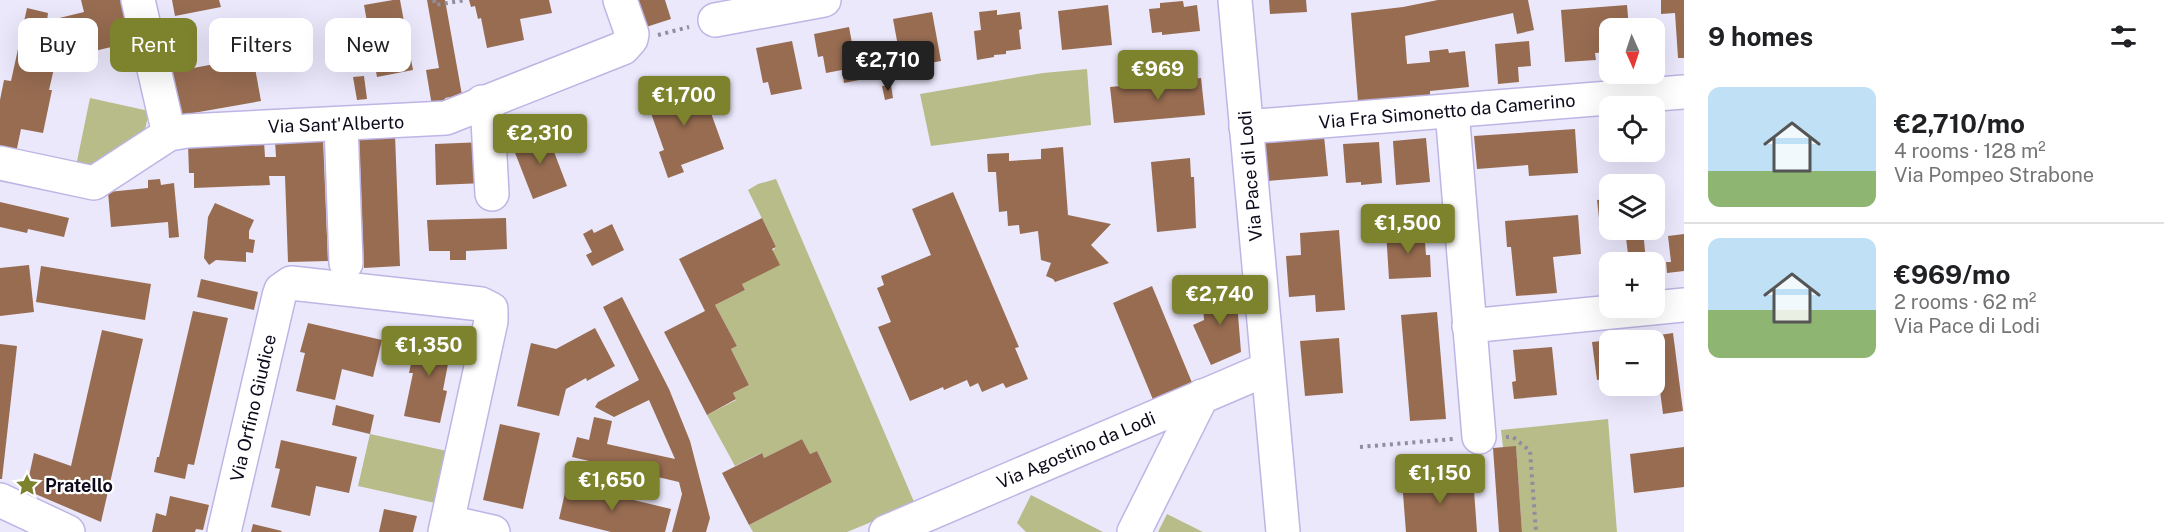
<!DOCTYPE html>
<meta charset="utf-8">
<style>
body{margin:0;font-family:"Public Sans",sans-serif;background:#f2f2f2;color:#202124;height:100vh;display:flex;flex-direction:column;font-size:22px;white-space:nowrap}
*{box-sizing:border-box;margin:0}
p{font-size:20px;color:#757577}
.icon{flex:none;width:33px;height:33px;fill:none;stroke:currentColor;stroke-width:2;stroke-linecap:round;stroke-linejoin:round}
.map{position:relative;flex:1;overflow:hidden}
.sheet{display:flex;flex-direction:column;background:#fff;width:480px}
.sheet>*{flex:none}
.banner{position:absolute;left:18px;top:18px;width:570px;height:54px;display:flex;gap:12px}
.needle{width:39px;rotate:177deg}
.fabs{position:absolute;left:1599px;top:18px;display:grid;gap:12px}
.fabs a{display:grid;place-items:center;width:66px;height:66px;border-radius:12px;background:#fff;box-shadow:0 6px 24px #0002;font-size:30px}
.price{position:absolute;translate:-50% -51px;padding:0 14px;border-radius:6px;background:#7d822d;color:#fff;font-size:20px;line-height:39px;filter:drop-shadow(0 2px 3px #0008)}
.price::after{content:'';position:absolute;left:50%;top:36px;width:18px;height:14px;margin-left:-9px;background:inherit;clip-path:polygon(0 0,100% 0,50% 100%)}
.price.active{background:#222;color:#fff}
ul{padding:0;list-style:none}
li{display:flex;align-items:center;gap:18px;height:150px;padding:0 24px}
li+li{border-top:2px solid #e0e0e0}
li span{display:grid;place-items:center;flex:none;width:168px;height:120px;border-radius:12px;color:#555}
li>.icon{margin-inline-start:auto}
span .icon{width:72px;height:72px;fill:#fffc;stroke-width:1}
li b{font-size:26px}
h2{display:flex;justify-content:space-between;align-items:center;height:72px;padding:0 24px;font-size:26px}
.tag{padding:0 21px;border-radius:12px;background:#fff;box-shadow:0 6px 24px #0002;font-size:21px;line-height:54px}
.tag.active{background:#7d822d;color:#fff}
main{display:flex;flex:1;min-height:0}
.map>svg:first-child{display:block}
</style>
<main>
<div class="map">
<svg width="1684" height="532" viewBox="0 0 1684 532">
<rect width="100%" height="100%" fill="#ebe8fc"/>
<g fill="#b7bc88">
<polygon points="1087,69 1091,125 931,146 920,94 1043,73"/>
<polygon points="90,98 149,111 144,135 91,169 76,166"/>
<polygon points="776,179 915,504 847,532 753,532 749,525 832,482 817,451 810,454 802,439 764,458 761,453 735,466 707,415 736,400 733,393 749,385 731,349 737,346 715,305 745,290 742,284 776,247 748,190 758,184"/>
<polygon points="1608,419 1617,532 1522,532 1516,447 1503,447 1501,430"/>
<polygon points="370,434 447,451 435,503 358,486"/>
<polygon points="1031,495 1103,532 1026,532 1017,523"/>
<polygon points="1167,514 1203,532 1158,532"/>
</g>
<g fill="#976c51">
<polygon points="81,0 127,0 137,41 56,60 49,90 52,90 43,133 21,129 16,153 0,149 0,100 4,80 11,81 27,8 48,13 47,21 84,12"/>
<polygon points="172,0 219,0 221,7 175,16"/>
<polygon points="393,0 400,0 413,70 377,77 364,5"/>
<polygon points="427,0 445,0 462,95 445,98 446,104 432,106 426,70 439,68"/>
<polygon points="469,0 549,0 552,13 520,19 524,40 487,48 481,18 478,19 475,6 471,7"/>
<polygon points="630,0 665,0 671,19 640,29"/>
<polygon points="1269,0 1306,0 1307,12 1270,14"/>
<polygon points="1438,0 1528,0 1534,30 1517,34 1513,13 1405,36 1407,64 1430,62 1429,51 1448,49 1449,53 1465,51 1469,87 1430,91 1430,96 1358,102 1351,13 1403,7"/>
<polygon points="1661,0 1684,0 1684,58 1678,58 1675,13 1661,14"/>
<polygon points="1183,1 1184,7 1197,5 1200,31 1162,35 1162,32 1152,33 1149,9 1160,8 1160,3"/>
<polygon points="1108,5 1112,45 1062,50 1058,11"/>
<polygon points="1627,5 1629,28 1610,28 1610,52 1595,53 1596,60 1565,62 1561,10"/>
<polygon points="997,10 997,15 1020,12 1022,29 1019,30 1021,49 1006,51 1006,54 994,55 994,57 977,60 974,31 981,30 979,12"/>
<polygon points="932,12 941,61 902,68 893,19"/>
<polygon points="258,20 261,35 256,36 257,42 250,43 246,22"/>
<polygon points="849,27 859,80 844,83 842,70 826,73 823,56 818,57 814,34"/>
<polygon points="792,41 802,89 771,95 768,82 763,83 756,48"/>
<polygon points="1529,41 1531,66 1518,67 1519,82 1498,84 1495,44"/>
<polygon points="253,57 261,101 176,116 166,73"/>
<polygon points="364,76 367,99 357,100 353,77"/>
<polygon points="1201,78 1205,115 1114,123 1110,87"/>
<polygon points="699,80 724,149 681,165 684,172 668,178 659,152 664,150 646,99"/>
<polygon points="891,85 893,98 885,100 882,86"/>
<polygon points="1659,119 1661,155 1614,158 1613,152 1654,152 1654,120"/>
<polygon points="1575,129 1578,173 1529,176 1528,165 1477,169 1474,136"/>
<polygon points="546,131 567,186 533,199 512,145"/>
<polygon points="395,135 400,266 364,268 359,137"/>
<polygon points="1324,136 1328,176 1268,181 1264,141"/>
<polygon points="323,138 328,261 288,262 285,176 269,176 270,185 194,188 194,173 189,173 188,144 264,141 265,157 276,157 275,141"/>
<polygon points="1426,138 1430,182 1396,185 1393,141"/>
<polygon points="484,142 485,183 436,185 435,144"/>
<polygon points="1379,142 1382,183 1361,185 1361,182 1346,183 1343,144"/>
<polygon points="1063,147 1068,215 1111,224 1091,245 1109,263 1055,282 1053,279 1046,276 1051,263 1041,260 1038,231 1020,234 1019,225 1008,226 1007,211 999,212 996,172 988,172 987,154 1009,153 1009,161 1041,159 1041,149"/>
<polygon points="1190,158 1191,177 1194,177 1196,228 1157,232 1151,162"/>
<polygon points="160,179 161,185 174,183 179,237 169,238 168,222 111,227 108,192 148,188 148,180"/>
<polygon points="1648,179 1658,179 1659,192 1654,193 1654,184 1648,184"/>
<polygon points="953,192 1019,347 1015,348 1028,379 1006,388 1003,383 982,392 978,383 970,387 967,380 944,390 943,387 910,401 878,327 891,322 877,288 884,285 881,276 931,255 912,209"/>
<polygon points="1610,199 1610,217 1599,218 1597,200"/>
<polygon points="0,202 69,218 64,237 28,229 27,233 0,227"/>
<polygon points="215,203 254,220 249,231 249,239 255,240 253,253 246,252 246,262 216,260 209,265 204,258 208,217"/>
<polygon points="1578,215 1581,254 1553,257 1557,293 1516,296 1511,247 1507,247 1505,221"/>
<polygon points="506,218 507,249 466,251 466,260 450,260 450,251 429,251 427,220"/>
<polygon points="762,218 776,247 772,249 780,265 742,284 745,290 715,305 737,346 731,349 749,385 733,393 736,399 707,415 664,332 705,311 679,259"/>
<polygon points="612,224 624,250 592,266 586,255 592,252 583,234 592,229 594,233"/>
<polygon points="1424,229 1426,255 1430,255 1431,277 1389,279 1386,231"/>
<polygon points="1339,230 1345,310 1316,312 1315,295 1289,297 1286,256 1301,255 1300,233"/>
<polygon points="1625,230 1643,230 1646,262 1629,262"/>
<polygon points="1684,234 1684,271 1667,273 1666,262 1671,262 1668,236"/>
<polygon points="29,265 34,312 0,316 0,268"/>
<polygon points="41,266 151,284 145,320 36,302"/>
<polygon points="201,279 258,292 254,310 197,297"/>
<polygon points="1152,286 1193,385 1154,402 1113,303"/>
<polygon points="1236,290 1241,352 1211,365 1193,325 1204,320 1202,292"/>
<polygon points="622,297 669,389 690,441 710,518 706,532 672,532 682,494 679,482 572,457 577,437 589,440 594,417 612,421 607,444 675,459 649,400 614,417 595,407 598,402 639,380 603,307"/>
<polygon points="193,311 228,318 194,465 188,464 185,479 154,472 157,457 159,457"/>
<polygon points="1437,312 1446,419 1410,421 1401,315"/>
<polygon points="308,323 382,340 373,377 342,369 335,400 296,391 305,353 300,352"/>
<polygon points="595,328 615,366 587,381 586,378 566,389 559,416 517,406 531,343 556,349"/>
<polygon points="102,330 143,339 101,522 26,490 34,453 71,466"/>
<polygon points="418,331 453,338 443,390 447,391 440,423 404,416 413,373 409,373"/>
<polygon points="1673,333 1683,411 1663,414 1653,336"/>
<polygon points="1339,338 1343,393 1305,396 1300,341"/>
<polygon points="1610,340 1610,378 1597,380 1592,342"/>
<polygon points="0,344 17,346 2,479 0,479"/>
<polygon points="1552,347 1557,395 1514,399 1512,382 1516,381 1513,350"/>
<polygon points="336,405 374,415 370,434 332,425"/>
<polygon points="500,424 540,433 523,509 483,500"/>
<polygon points="802,439 810,454 817,451 832,482 749,525 722,473 762,453 764,458"/>
<polygon points="281,440 357,457 349,493 316,486 310,516 271,507 280,469 275,468"/>
<polygon points="1516,446 1522,532 1499,532 1493,448"/>
<polygon points="1684,447 1684,487 1634,493 1630,454"/>
<polygon points="1473,476 1477,532 1406,532 1402,481"/>
<polygon points="567,484 671,509 665,532 611,532 559,519"/>
<polygon points="170,496 209,505 203,530 196,529 195,532 152,532 156,513 166,516"/>
<polygon points="384,509 417,516 413,532 379,532"/>
<polygon points="253,524 282,531 281,532 251,532"/>
</g>
<g fill="none" stroke-linecap="round" stroke-linejoin="round">
<g stroke="#beb5e5" stroke-width="36">
<g id="minor">
<polyline points="138,0 169,134"/>
<polyline points="1235,0 1283,532"/>
<polyline points="715,20 824,0"/>
<polyline points="482,102 488,120 492,194"/>
<polyline points="1452,111 1479,437"/>
<polyline points="341,124 346,263"/>
<polyline points="1246,127 1684,92"/>
<polyline points="0,163 94,183 169,134 187,131 446,118 623,48 631,39 632,34 620,0"/>
<polyline points="1469,326 1684,305"/>
<polyline points="0,500 68,532"/>
<polyline points="448,522 493,532"/>
<polyline points="224,532 279,296 281,290 291,283 481,304 491,309 491,321 445,532"/>
<polyline points="886,532 1267,369"/>
<polyline points="1134,532 1202,396"/>
</g>
</g>
<g stroke="#908d9f" stroke-width="4" stroke-dasharray="3 4.5" stroke-linecap="butt">
<polyline points="434,0 435,5 466,0"/>
<polyline points="658,35 689,27"/>
<polyline points="1506,437 1513,437 1530,451 1536,532"/>
<polyline points="1360,447 1453,439"/>
</g>
<use href="#minor" stroke="#fff" stroke-width="33"/>
</g>
<defs>
<g id="sight-bare" transform="scale(1.8)"><path d="M0-6L1.8-2.2L6-1.7L2.9 1.2L3.7 5.4L0 3.3L-3.7 5.4L-2.9 1.2L-6-1.7L-1.8-2.2Z" fill="#7d822d" stroke="#fff" stroke-width="2.5" paint-order="stroke"/></g>
</defs>
<g fill-rule="evenodd">
<use href="#sight-bare" x="27" y="485"/>
</g>
<g text-anchor="middle" dominant-baseline="central" stroke-width="4.5" stroke-linejoin="round" paint-order="stroke">
<g font-size="18" fill="#0e0a1b" stroke="#fff">
<text transform="translate(1447 111) rotate(-5)">Via Fra Simonetto da Camerino</text>
<text transform="translate(336 124) rotate(-2)">Via Sant'Alberto</text>
<text transform="translate(1250 176) rotate(-95)">Via Pace di Lodi</text>
<text transform="translate(253 408) rotate(-77)">Via Orfino Giudice</text>
<text transform="translate(1076 450) rotate(-23)">Via Agostino da Lodi</text>
</g>
<g font-size="18" font-weight="bold" fill="#0e0a1b" stroke="#fff" text-anchor="start">
<text x="45" y="485">Pratello</text>
</g>
</g>
</svg>
<div class="fabs">
<a><svg class="needle" viewBox="-14 -14 28 28"><path d="M0-13l5 13h-10z" fill="#e53935"/><path d="M0 13l5-13h-10z" fill="#757577"/></svg></a>
<a><svg class="icon" aria-label="locate" viewBox="0 0 24 24"><circle cx="12" cy="12" r="6"/><path d="M12 2v4M12 18v4M2 12h4M18 12h4"/></svg></a>
<a><svg class="icon" aria-label="layers" viewBox="0 0 24 24"><path d="M12 4l9 5-9 5-9-5zM3 14l9 5 9-5"/></svg></a>
<a>+</a>
<a>−</a>
</div>
<b class="price active" style="left:888px;top:92px">€2,710</b>
<b class="price" style="left:1158px;top:101px">€969</b>
<b class="price" style="left:684px;top:127px">€1,700</b>
<b class="price" style="left:540px;top:165px">€2,310</b>
<b class="price" style="left:1408px;top:255px">€1,500</b>
<b class="price" style="left:1220px;top:326px">€2,740</b>
<b class="price" style="left:429px;top:377px">€1,350</b>
<b class="price" style="left:1440px;top:505px">€1,150</b>
<b class="price" style="left:612px;top:512px">€1,650</b>
<div class="banner">
<a class="tag">Buy</a>
<a class="tag active">Rent</a>
<a class="tag">Filters</a>
<a class="tag">New</a>
</div>
</div>
<section class="sheet">
<h2>9 homes<svg class="icon" aria-label="filters" viewBox="0 0 24 24"><path d="M4 7h16M4 17h16"/><circle cx="9" cy="7" r="2"/><circle cx="15" cy="17" r="2"/></svg></h2>
<ul>
<li><span style="background:linear-gradient(#bfe0f5 70%,#8fb573 0)"><svg class="icon" aria-label="home" viewBox="0 0 24 24"><path d="M3 11l9-7 9 7M6 9v11h12V9"/></svg></span><div><b>€2,710/mo</b><p>4 rooms · 128 m²</p><p>Via Pompeo Strabone</p></div></li>
<li><span style="background:linear-gradient(#bfe0f5 60%,#8fb573 0)"><svg class="icon" aria-label="home" viewBox="0 0 24 24"><path d="M3 11l9-7 9 7M6 9v11h12V9"/></svg></span><div><b>€969/mo</b><p>2 rooms · 62 m²</p><p>Via Pace di Lodi</p></div></li>
</ul>
</section>
</main>
